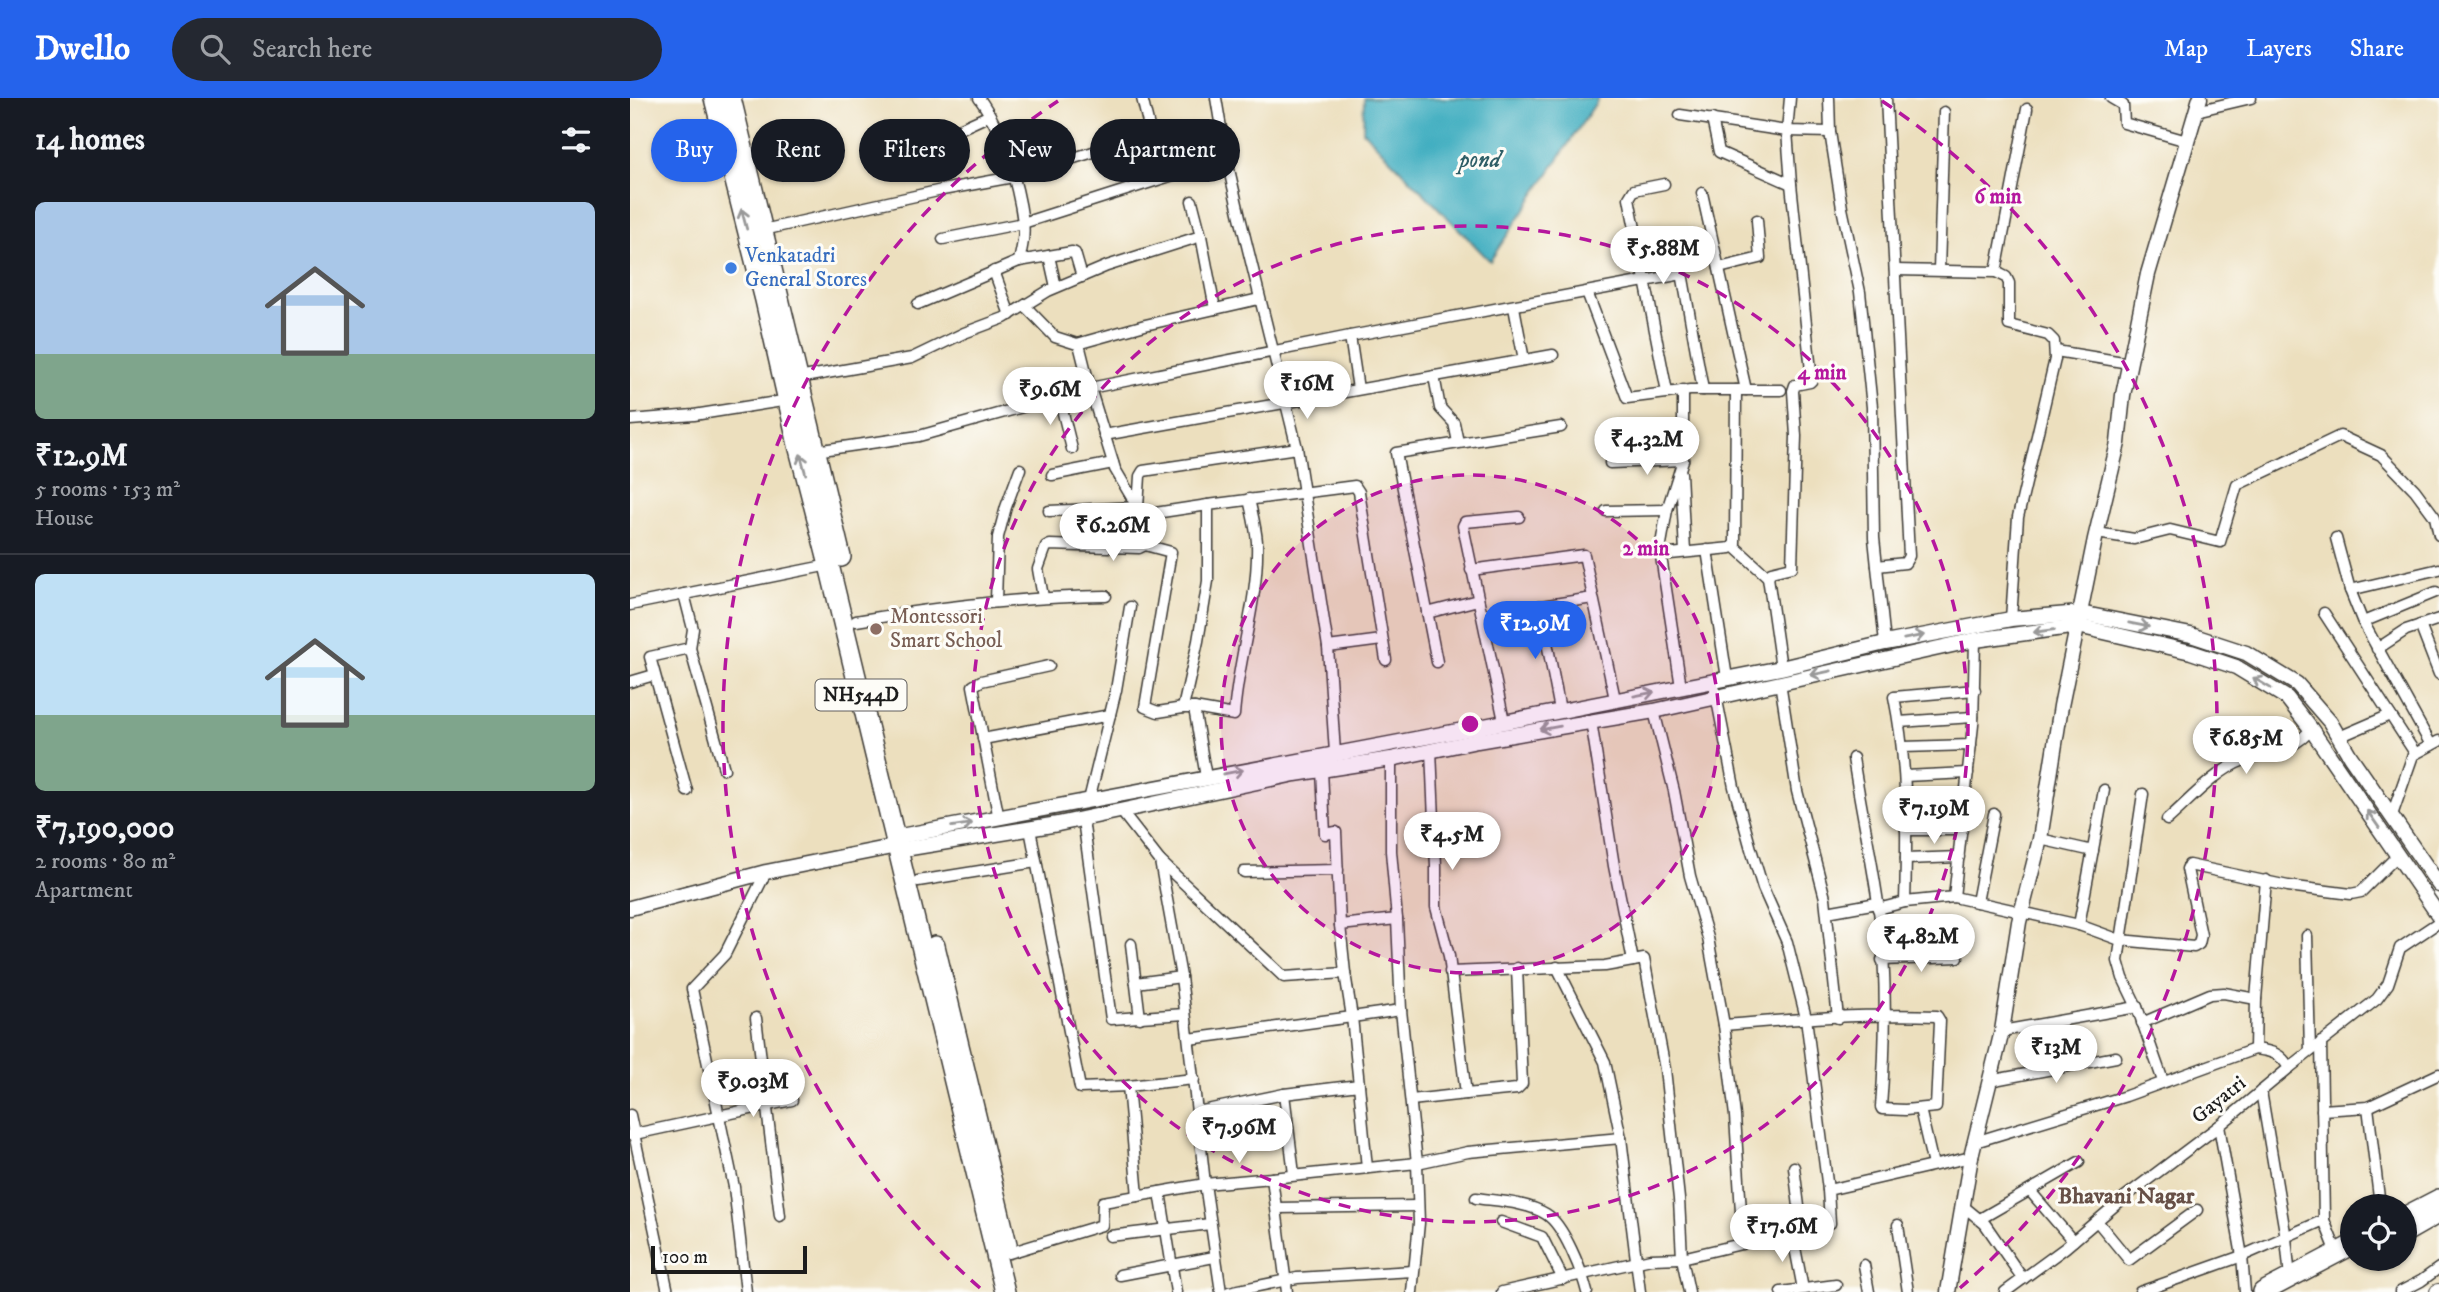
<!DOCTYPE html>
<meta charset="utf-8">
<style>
body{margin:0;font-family:"IM FELL DW Pica",serif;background:#242831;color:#f1f3f6;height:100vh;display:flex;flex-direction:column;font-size:26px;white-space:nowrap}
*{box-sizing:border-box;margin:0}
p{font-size:23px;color:#9ea1a6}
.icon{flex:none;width:38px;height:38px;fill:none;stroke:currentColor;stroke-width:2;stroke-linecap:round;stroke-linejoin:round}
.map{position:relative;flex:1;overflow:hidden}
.side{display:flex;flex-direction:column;background:#171b24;width:630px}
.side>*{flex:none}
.top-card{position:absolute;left:21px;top:21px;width:665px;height:63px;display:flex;gap:14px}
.controls{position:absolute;left:1710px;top:1096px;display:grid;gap:14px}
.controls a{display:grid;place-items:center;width:77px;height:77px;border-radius:50%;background:#171b24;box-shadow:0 2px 5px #0004;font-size:35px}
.scale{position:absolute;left:21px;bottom:18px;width:156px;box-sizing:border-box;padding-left:7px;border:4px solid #1c1c1c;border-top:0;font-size:19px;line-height:24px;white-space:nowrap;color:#1c1c1c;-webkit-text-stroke:5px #fdfcf7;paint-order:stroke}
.price{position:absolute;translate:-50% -60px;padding:0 16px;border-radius:24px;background:#fff;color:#222;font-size:23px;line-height:46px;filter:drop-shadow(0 2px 4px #0008)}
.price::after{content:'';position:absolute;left:50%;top:42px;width:21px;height:16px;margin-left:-10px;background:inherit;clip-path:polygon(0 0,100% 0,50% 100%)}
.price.on{background:#2563eb;color:#fff}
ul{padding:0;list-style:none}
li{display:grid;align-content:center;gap:14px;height:371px;padding:0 35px}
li+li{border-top:2px solid #363941}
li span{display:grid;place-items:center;height:217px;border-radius:10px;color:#555}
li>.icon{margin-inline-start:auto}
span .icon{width:126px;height:126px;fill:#fffc;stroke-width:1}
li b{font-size:30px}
h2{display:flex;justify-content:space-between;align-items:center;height:84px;padding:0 35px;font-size:30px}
.pill{padding:0 24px;border-radius:32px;background:#171b24;box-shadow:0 2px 5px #0004;font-size:24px;line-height:63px}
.pill.on{background:#2563eb;color:#fff}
header{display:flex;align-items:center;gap:42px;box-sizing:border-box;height:98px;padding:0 35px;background:#2563eb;color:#fff}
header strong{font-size:33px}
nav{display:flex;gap:38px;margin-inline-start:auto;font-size:24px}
.search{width:490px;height:63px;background:#242831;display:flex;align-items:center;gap:18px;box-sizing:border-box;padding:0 24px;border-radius:38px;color:#9ea1a6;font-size:26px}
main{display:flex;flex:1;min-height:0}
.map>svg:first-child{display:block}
</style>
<header>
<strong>Dwello</strong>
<div class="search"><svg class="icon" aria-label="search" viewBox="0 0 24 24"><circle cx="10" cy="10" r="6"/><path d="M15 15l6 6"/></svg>Search here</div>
<nav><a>Map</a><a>Layers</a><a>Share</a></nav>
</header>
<main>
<section class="side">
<h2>14 homes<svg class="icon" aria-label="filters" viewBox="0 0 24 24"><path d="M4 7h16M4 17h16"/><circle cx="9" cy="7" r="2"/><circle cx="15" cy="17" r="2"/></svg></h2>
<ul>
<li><span style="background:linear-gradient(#a9c7e8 70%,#7fa58c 0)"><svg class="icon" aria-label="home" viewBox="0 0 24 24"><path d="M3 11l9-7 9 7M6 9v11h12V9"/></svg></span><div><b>₹12.9M</b><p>5 rooms · 153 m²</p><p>House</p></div></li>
<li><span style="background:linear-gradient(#bfe0f5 65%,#7fa58c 0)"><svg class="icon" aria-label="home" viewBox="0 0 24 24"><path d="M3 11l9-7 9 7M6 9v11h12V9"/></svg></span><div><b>₹7,190,000</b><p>2 rooms · 80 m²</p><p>Apartment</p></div></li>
</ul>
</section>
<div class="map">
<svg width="1809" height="1194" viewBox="0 0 1809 1194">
<rect width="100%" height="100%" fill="#fdfcf7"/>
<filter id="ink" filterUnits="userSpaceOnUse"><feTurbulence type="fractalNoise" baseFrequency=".0143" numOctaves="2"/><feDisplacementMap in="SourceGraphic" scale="14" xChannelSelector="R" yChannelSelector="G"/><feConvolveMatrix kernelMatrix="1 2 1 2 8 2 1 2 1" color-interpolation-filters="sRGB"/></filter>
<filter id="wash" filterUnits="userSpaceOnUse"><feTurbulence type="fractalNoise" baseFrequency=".00686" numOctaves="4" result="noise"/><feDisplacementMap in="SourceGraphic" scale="28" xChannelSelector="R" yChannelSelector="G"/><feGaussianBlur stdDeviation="1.57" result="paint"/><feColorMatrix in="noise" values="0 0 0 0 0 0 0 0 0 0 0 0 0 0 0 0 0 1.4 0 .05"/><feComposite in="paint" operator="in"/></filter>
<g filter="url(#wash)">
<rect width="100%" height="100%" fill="#ecdfbe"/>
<polygon fill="#43afc1" stroke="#30666e" stroke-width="2" points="734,0 969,0 860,163 733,33"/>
</g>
<g filter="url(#ink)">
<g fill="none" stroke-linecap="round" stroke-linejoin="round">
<g stroke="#3b3934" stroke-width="13">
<g id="minor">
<path d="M349 0C372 31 388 86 393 124 395 137 392 150 389 163L442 154 445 155 452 179"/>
<polyline points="586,0 595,54 610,119 667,350 698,549 705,655"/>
<polyline points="1481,0 1493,7 1494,25 1557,43"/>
<polyline points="1566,13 1621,0"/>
<polyline points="1050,17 1157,33 1200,34 1199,0"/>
<polyline points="1082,21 1089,54 1161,86"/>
<polyline points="1200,34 1212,110 1230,194 1242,309 1244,440 1255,545"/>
<polyline points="288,50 360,17"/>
<polyline points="1034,86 1004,92 999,100 1037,294"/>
<polyline points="1072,95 1116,292"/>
<polyline points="133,132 312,92 383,79 476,50 520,33 512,0"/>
<polyline points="571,138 585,211"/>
<polyline points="313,141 393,125 562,71"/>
<polyline points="1047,147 1073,292"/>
<polyline points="419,158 426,189"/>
<polyline points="1089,170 1130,160 1127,122"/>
<polyline points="1265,172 1366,174 1376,179 1379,185 1379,227 1418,237 1424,243 1425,261 1388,419 1381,521"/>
<polyline points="1309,172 1314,14"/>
<polyline points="364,173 380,217"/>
<polyline points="1366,174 1397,11"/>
<polyline points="957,194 997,300 1060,292 1151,292"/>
<polyline points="288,206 389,163"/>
<polyline points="395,208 425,239 447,246 515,227 629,201"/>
<polyline points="884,209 894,262"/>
<polyline points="720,238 728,291"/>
<polyline points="1426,253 1499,265"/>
<polyline points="804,278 810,310 824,325 828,344"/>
<polyline points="168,280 282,260 334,235 374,220 418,193 477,168 571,138 562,103"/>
<polyline points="429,299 442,351"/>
<polyline points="0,322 64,317 159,302"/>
<polyline points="474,337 923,257"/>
<polyline points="185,353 289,338 460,290 449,246"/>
<polyline points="980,365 1053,362"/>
<polyline points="1051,375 1055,454"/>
<polyline points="422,377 483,365"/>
<polyline points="578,407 512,417 485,371 460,290 720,238 1052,176"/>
<polyline points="419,413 508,409 510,378 513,373 667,350"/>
<polyline points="976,413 1037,412"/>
<polyline points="1467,435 1504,441 1540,432 1590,444 1607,387 1710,338 1751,357 1785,392 1805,419 1809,437"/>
<polyline points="1706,440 1720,492 1732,522 1801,647"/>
<polyline points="515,447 541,454 515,609 528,614 553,610"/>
<polyline points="1104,448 1138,479"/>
<polyline points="1077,452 1097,580"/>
<polyline points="1030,457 1101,450 1105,445 1106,292"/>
<polyline points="1247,468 1275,465 1279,458 1256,0"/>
<polyline points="841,472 954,457 985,601"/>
<polyline points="1720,492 1809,471"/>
<polyline points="54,496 63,531 60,550 94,671"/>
<polyline points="413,499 408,471 416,449 420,447 509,450 515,447 512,417"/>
<polyline points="366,503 368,439 376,409 390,371"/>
<polyline points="0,507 199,467"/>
<polyline points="910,508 930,612"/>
<polyline points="797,515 848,502"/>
<polyline points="1694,515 1785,655"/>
<polyline points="852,517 963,500"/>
<path d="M226 523C309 509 392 499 476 498"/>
<polyline points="1733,524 1806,494"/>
<polyline points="1790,527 1809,576"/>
<polyline points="698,549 752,542"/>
<polyline points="1747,551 1776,532 1809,521"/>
<polyline points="807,564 766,355 931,329"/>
<polyline points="1151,570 1138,479 1141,474 1162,469 1166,338 1163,293 1165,287 1180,284 1182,282 1161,86 1157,33 1160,0"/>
<polyline points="0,584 24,577"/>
<polyline points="1150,584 1167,693 1195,800 1208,920"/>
<polyline points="1051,589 1030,452 1037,412 1053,362 1053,292"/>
<polyline points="1085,592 1104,689 1121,751 1133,790 1157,844 1176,920 1198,1092"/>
<path d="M564 610 604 617C608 559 629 502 627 444 626 430 622 415 619 401"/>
<polyline points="1024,613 1044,693 1060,778 1078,840 1094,927 1105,1018 1113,1146"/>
<polyline points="874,623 833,428 835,424 889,419"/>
<polyline points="961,623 984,768 1003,863"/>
<polyline points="1269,624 1343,619"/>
<polyline points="1709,639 1760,617"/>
<polyline points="353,641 480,617"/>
<polyline points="1273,649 1341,647"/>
<polyline points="692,672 695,736 706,734 710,827"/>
<polyline points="1275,678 1338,675"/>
<polyline points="576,679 564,610 553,610 568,543 578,483 578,407 725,388 729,394 756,562"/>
<polyline points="57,693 20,559 60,550"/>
<polyline points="1513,696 1488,863 1493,880 1507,909 1533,983"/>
<polyline points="459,702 486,592 500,509"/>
<polyline points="1276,704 1336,704"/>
<polyline points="491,713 530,763 551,879 567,1014"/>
<polyline points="455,720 454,729 481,921 555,916"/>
<polyline points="1761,720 1783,657 1809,643"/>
<polyline points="369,721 343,588 351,583 419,568"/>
<path d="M1537 722C1559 703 1586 672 1614 662 1637 653 1665 653 1681 631"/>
<polyline points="400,731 450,990 498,988 564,981"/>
<polyline points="1276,732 1332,732"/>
<polyline points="1410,741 1463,753"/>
<polyline points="1276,761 1329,759"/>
<polyline points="530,763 654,879 715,875 710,827 767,821 761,753 761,661"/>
<polyline points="614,774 708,772"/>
<polyline points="288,783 406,764"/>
<polyline points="1324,799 1343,627 1345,542"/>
<path d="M1275 804C1277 735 1278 667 1264 599L1345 592"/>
<polyline points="1347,804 1364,716"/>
<polyline points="1248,811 1275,804 1324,799 1449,827 1490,842 1564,849 1569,846 1571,837 1557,771 1559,767 1658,788 1721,796 1731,794 1768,757"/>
<polyline points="1197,814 1247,805"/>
<polyline points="767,821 771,912 787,1065 838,1054 991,1040 1010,1194"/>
<polyline points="1449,827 1474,692"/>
<polyline points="1677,838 1680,953"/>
<polyline points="501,846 510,920"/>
<polyline points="1252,862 1328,859"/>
<polyline points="927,869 975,964 991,1040"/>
<polyline points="820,874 975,868 1014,861 1035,971 1049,1101 1052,1160 1021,1161 872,1194"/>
<polyline points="506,885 551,879"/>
<polyline points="1626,901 1636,782"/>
<polyline points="126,920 150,1118"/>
<path d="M1094 927C1165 921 1236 915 1307 918L1310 923 1306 1009 1275 1012 1252 1011 1251 1009C1256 944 1257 877 1249 812 1242 761 1231 711 1223 660"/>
<polyline points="1372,933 1507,909"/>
<polyline points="559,941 722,919 715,875"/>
<polyline points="1691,944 1694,1122"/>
<polyline points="1659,970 1747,901 1758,886 1770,850 1809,824"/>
<polyline points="1359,983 1486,959"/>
<polyline points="729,987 722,919 771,912"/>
<polyline points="498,988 508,1098"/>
<polyline points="1631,993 1656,1140 1660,1180"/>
<polyline points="654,996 664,1076"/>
<polyline points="836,996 887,991 892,986 887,870"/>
<polyline points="781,1002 836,996 819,858 806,809 806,768 801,652"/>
<polyline points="1738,1009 1750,1108"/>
<polyline points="1290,1011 1303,1067"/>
<polyline points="1692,1012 1738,1009 1809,976"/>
<polyline points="0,1017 38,1194"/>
<polyline points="1589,1028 1612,1158 1615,1194"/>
<polyline points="0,1037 162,1002"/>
<polyline points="1345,1044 1496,998 1625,951"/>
<polyline points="1164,1069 1172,1132"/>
<polyline points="642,1080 787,1065 789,1125 782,1194"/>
<polyline points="1400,1093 1443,1143"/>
<polyline points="530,1094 546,1194"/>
<path d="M846 1100C867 1103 897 1104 916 1116 934 1127 952 1174 957 1194"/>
<polyline points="1332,1107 1355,1126 1393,1181"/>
<polyline points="647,1110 788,1108"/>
<polyline points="1350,1121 1449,1064"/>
<polyline points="1467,1123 1499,1162 1567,1112"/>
<polyline points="871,1124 912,1139 933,1181"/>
<polyline points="1268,1127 1278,1194"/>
<polyline points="1162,1134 1173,1191"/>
<polyline points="480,1138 580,1126"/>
<polyline points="379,1155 472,1127 473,1104 575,1086 567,1014 654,996 729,987 737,1070"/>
<polyline points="1234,1167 1239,1194"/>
<polyline points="490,1177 584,1159"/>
<polyline points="116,1194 104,1089 62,891 95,856 136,774"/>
<polyline points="591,1194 575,1086 642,1080 657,1194"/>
<polyline points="599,1194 667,1180 783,1173"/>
<polyline points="1059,1194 1052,1160 1200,1125 1198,1092 1341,1059"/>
<polyline points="1151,1194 1206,1187"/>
<path d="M1375 1194 1435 1150 1496 1098 1589 1028 1659 970C1651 955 1641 953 1625 951L1626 901 1594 895 1580 896 1512 925"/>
<polyline points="1510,1194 1612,1158 1694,1122 1707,1155"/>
<polyline points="1770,1194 1791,1183 1809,1170"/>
</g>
</g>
<g stroke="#3b3934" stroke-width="17">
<g id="tertiary">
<polyline points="265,739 844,630 1151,570 1255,545 1344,528 1381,521 1450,515 1561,537 1616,555 1667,586 1700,624 1720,658 1809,787"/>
<polyline points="268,752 428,726 665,676 761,661 847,643 1024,613 1345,542 1448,528 1561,554 1606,569 1657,600 1681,631 1809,818"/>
<polyline points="0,810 136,774 267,748"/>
<polyline points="1318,1194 1341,1059 1372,933 1389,824 1410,741 1431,608 1465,441 1488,345 1493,297 1518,176 1570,0"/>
</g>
</g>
<g stroke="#3b3934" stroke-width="18">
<polyline id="secondary" points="1808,1194 1809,1194"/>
</g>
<g stroke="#3b3934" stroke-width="22">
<g id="trunk">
<polyline points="84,0 135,202 168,347 199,467 375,1194"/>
<polyline points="101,0 211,459"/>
<polyline points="305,848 377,1146"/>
<polyline points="1774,1119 1809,1101"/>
<polyline points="1774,1135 1809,1115"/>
<polyline points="1633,1194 1722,1147"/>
</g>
</g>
<use href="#minor" stroke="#fff" stroke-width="10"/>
<use href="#tertiary" stroke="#fff" stroke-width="14"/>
<use href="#secondary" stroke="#fff" stroke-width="16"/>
<use href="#trunk" stroke="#fff" stroke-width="19"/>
</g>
<defs><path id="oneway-shaft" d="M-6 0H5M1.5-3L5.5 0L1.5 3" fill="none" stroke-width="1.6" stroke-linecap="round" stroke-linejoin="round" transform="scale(1.75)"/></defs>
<g stroke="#999">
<use href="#oneway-shaft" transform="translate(114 121) rotate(-105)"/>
<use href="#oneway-shaft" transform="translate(173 366) rotate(-105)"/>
<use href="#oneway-shaft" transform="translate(1509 527) rotate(11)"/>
<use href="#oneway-shaft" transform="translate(1414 533) rotate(172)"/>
<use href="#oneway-shaft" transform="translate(1284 539) rotate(-11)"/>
<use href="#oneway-shaft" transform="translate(1191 575) rotate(168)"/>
<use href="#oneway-shaft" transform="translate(1632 585) rotate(-149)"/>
<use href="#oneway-shaft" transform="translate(1014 596) rotate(-11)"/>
<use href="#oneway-shaft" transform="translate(920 630) rotate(170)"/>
<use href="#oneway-shaft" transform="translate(603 674) rotate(-11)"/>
<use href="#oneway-shaft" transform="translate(1743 721) rotate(-125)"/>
<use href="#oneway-shaft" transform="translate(332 727) rotate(-9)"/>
</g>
</g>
<circle cx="840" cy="626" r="249" fill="#b5179e" fill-opacity=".12"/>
<g fill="none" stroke="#b5179e" stroke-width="3.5" stroke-dasharray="12 9">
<circle cx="840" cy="626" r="249"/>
<circle cx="840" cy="626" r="498"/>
<path d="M350 1190A747 747 0 0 1 428 3M1252 3A747 747 0 0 1 1330 1190"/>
</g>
<circle fill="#3f7fe0" stroke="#fdfcf7" stroke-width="2.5" cx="101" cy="170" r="7"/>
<circle fill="#8d6e63" stroke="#fdfcf7" stroke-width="2.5" cx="246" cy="531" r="7"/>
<g text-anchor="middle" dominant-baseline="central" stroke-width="6" stroke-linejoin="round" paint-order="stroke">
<rect fill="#fdfcf7" stroke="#605f5e" stroke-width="2" x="185.5" y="581.5" width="91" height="31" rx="5"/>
<g font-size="19" font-weight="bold" fill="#1c1c1c">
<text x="231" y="597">NH544D</text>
</g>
<g font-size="21" fill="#366cbe" stroke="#fdfcf7" text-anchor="start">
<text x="115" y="158">Venkatadri<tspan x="115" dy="24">General Stores</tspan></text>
</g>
<g font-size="21" fill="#785e54" stroke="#fdfcf7" text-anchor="start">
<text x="260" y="519">Montessori<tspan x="260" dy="24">Smart School</tspan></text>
</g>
<g font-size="21" fill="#1c1c1c" stroke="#fdfcf7">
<text transform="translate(1589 1002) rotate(-39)">Gayatri</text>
</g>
<g font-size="23" font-style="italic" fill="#2e5e66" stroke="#fdfcf7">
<text x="850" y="62">pond</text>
</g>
<g font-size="23" font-weight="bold" fill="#675047" stroke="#fdfcf7">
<text x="1496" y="1098">Bhavani Nagar</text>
</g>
</g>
<circle cx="840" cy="626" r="10" fill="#b5179e" stroke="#fdfcf7" stroke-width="3.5"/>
<g font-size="21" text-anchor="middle" font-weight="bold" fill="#b5179e" stroke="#fdfcf7" stroke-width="6" stroke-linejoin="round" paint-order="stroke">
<text x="1368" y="105">6 min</text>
<text x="1192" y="281">4 min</text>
<text x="1016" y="457">2 min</text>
</g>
</svg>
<div class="controls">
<a><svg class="icon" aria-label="locate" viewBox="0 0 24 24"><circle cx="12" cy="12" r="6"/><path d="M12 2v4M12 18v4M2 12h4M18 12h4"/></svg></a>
</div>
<div class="scale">100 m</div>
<b class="price" style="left:1033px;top:188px">₹5.88M</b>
<b class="price" style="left:677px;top:323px">₹16M</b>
<b class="price" style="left:420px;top:329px">₹9.6M</b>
<b class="price" style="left:1017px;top:379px">₹4.32M</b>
<b class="price" style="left:483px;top:465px">₹6.26M</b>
<b class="price on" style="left:905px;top:563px">₹12.9M</b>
<b class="price" style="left:1616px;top:678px">₹6.85M</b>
<b class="price" style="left:1304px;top:748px">₹7.19M</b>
<b class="price" style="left:822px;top:774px">₹4.5M</b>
<b class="price" style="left:1291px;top:876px">₹4.82M</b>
<b class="price" style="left:1426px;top:987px">₹13M</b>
<b class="price" style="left:123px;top:1021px">₹9.03M</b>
<b class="price" style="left:609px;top:1067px">₹7.96M</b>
<b class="price" style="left:1152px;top:1166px">₹17.6M</b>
<div class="top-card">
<a class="pill on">Buy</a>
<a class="pill">Rent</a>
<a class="pill">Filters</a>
<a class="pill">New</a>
<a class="pill">Apartment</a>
</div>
</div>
</main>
